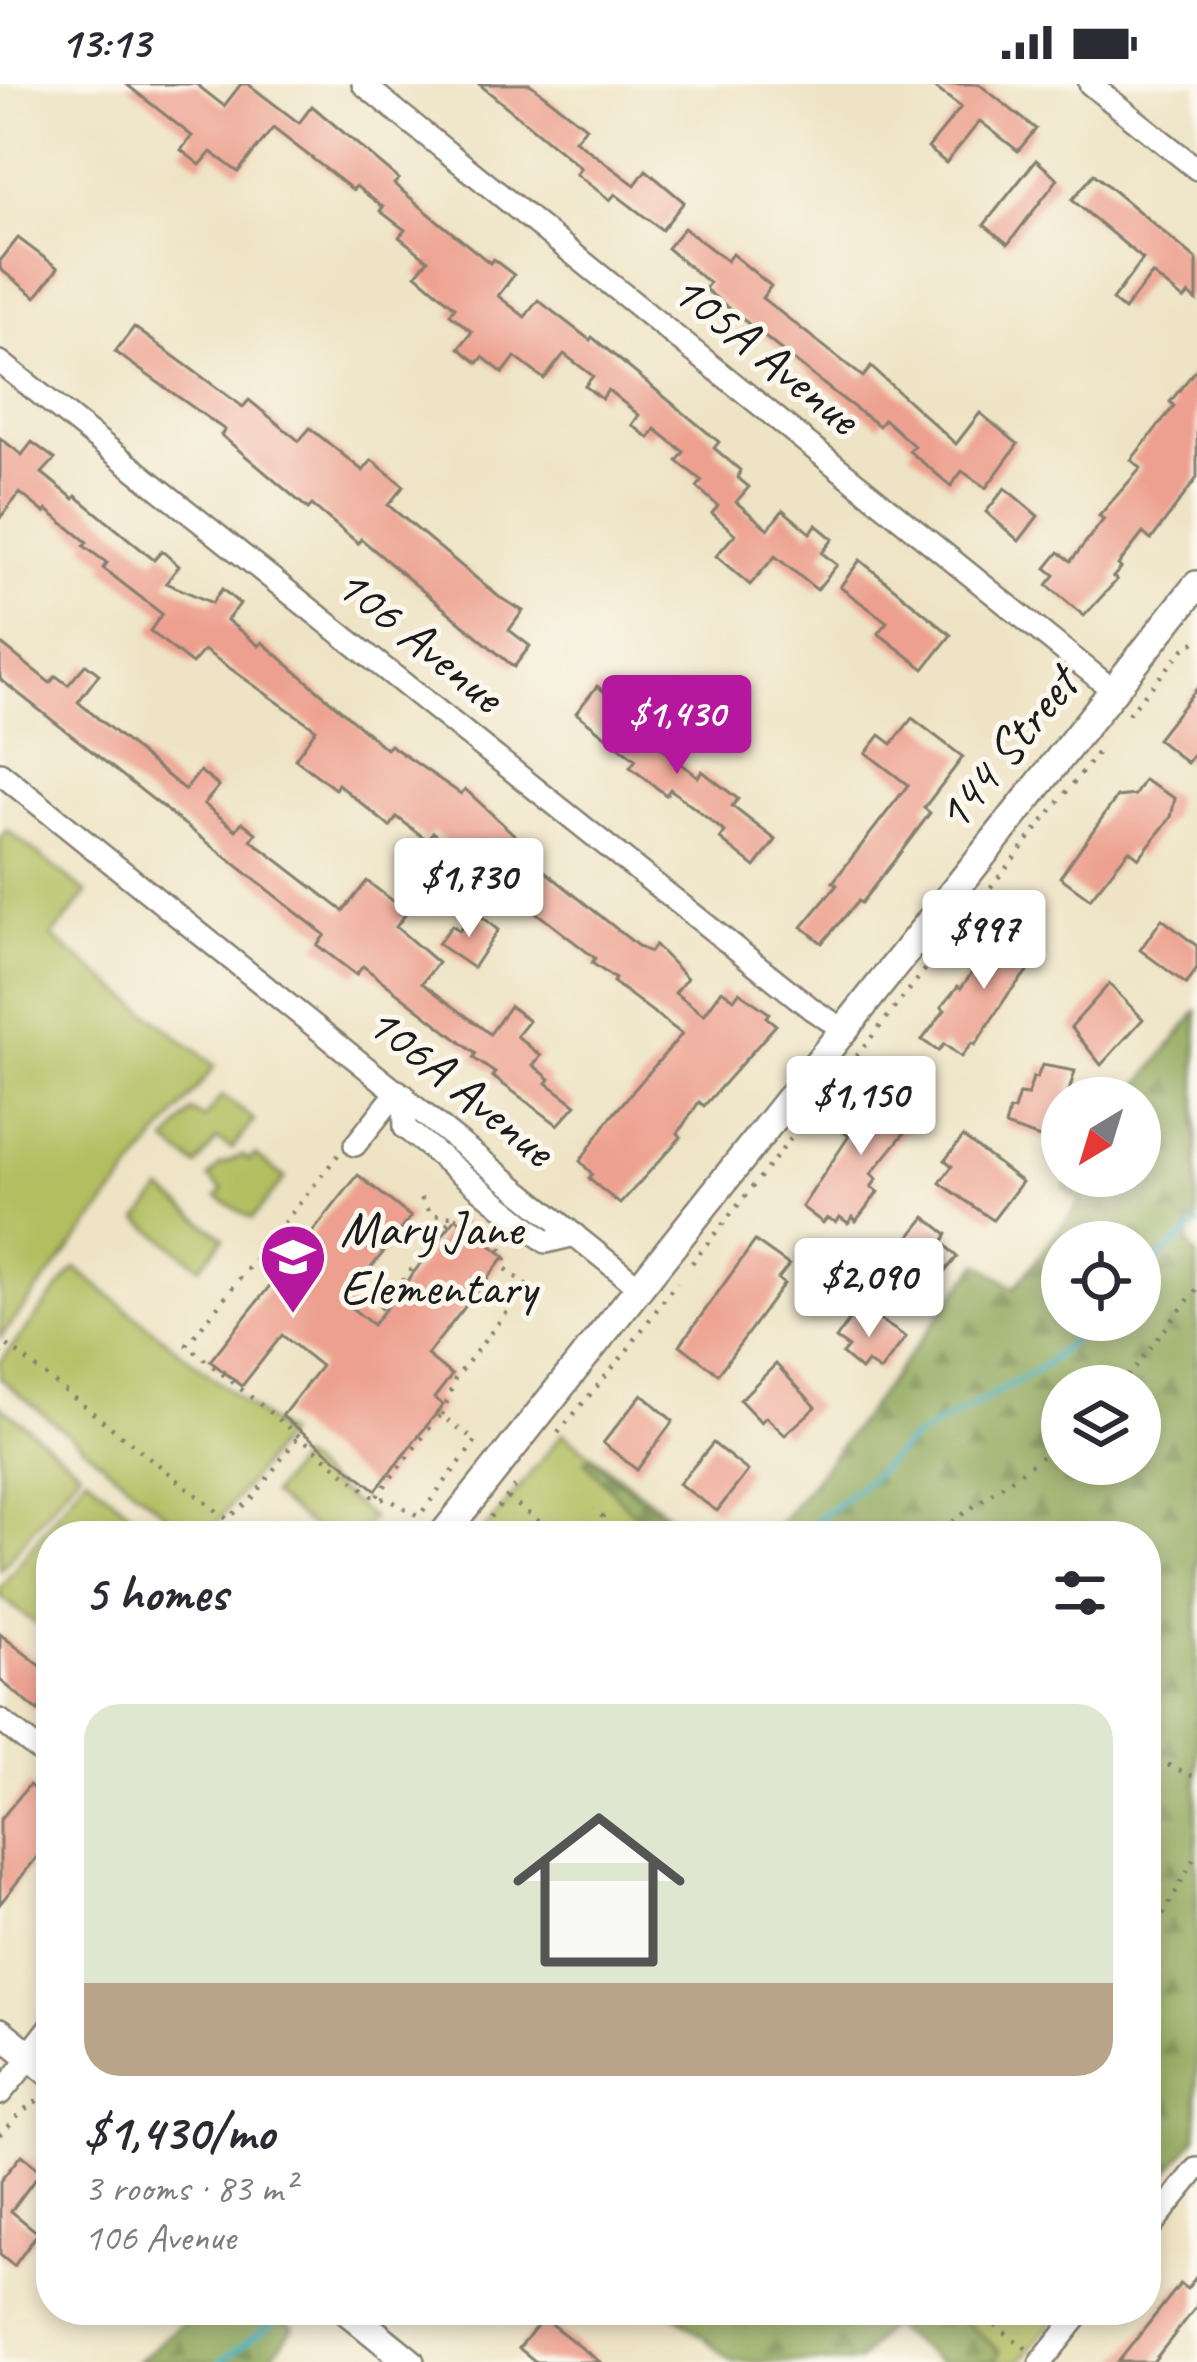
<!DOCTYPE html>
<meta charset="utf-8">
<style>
body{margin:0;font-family:Caveat,sans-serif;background:#f2f2f3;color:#2b2b33;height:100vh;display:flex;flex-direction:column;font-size:45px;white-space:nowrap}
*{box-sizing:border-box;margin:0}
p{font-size:39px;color:#7c7c81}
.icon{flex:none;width:66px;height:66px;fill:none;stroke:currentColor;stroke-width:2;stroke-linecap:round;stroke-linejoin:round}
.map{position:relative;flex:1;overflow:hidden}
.side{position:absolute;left:36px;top:1437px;width:1125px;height:804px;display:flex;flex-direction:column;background:#fff;border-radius:48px;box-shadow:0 6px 18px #0003}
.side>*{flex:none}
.needle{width:78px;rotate:218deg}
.fabs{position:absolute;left:1041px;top:993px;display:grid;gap:24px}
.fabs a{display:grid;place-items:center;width:120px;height:120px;border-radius:50%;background:#fff;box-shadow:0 6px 18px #0003;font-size:60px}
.price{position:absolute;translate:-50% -102px;padding:0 27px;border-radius:12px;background:#fff;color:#222;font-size:39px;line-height:78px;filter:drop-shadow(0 3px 6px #0008)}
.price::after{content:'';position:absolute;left:50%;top:72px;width:36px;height:27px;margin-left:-18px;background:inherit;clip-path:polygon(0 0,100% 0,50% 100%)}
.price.active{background:#b5179e;color:#fff}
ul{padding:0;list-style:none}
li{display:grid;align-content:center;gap:24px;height:636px;padding:0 48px}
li+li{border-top:3px solid #e1e1e2}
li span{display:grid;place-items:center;height:372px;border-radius:36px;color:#555}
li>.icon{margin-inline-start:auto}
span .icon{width:216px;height:216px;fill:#fffc;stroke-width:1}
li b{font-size:51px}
h2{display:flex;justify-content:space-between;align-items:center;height:144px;padding:0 48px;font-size:51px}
.status{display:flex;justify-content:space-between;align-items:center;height:84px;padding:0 60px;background:#fff;direction:ltr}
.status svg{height:33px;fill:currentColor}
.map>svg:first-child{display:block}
</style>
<div class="status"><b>13:13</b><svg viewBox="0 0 49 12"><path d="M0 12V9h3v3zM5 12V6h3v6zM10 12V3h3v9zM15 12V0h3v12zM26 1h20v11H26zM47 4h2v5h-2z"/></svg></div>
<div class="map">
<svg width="1197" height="2278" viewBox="0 0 1197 2278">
<defs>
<pattern id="forest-firs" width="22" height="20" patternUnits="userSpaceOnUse" patternTransform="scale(3)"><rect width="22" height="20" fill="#8da556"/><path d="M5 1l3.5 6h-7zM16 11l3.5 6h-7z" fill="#728646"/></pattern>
</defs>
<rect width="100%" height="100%" fill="#fbf7ec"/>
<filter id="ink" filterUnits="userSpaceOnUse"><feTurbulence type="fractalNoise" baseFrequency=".00833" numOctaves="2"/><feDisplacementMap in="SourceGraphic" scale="24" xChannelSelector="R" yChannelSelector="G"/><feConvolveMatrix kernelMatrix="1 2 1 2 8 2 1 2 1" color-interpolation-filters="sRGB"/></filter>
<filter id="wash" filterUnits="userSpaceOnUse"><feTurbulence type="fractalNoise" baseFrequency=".004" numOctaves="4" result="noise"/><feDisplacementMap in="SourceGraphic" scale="48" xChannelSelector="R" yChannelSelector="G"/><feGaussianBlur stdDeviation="2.7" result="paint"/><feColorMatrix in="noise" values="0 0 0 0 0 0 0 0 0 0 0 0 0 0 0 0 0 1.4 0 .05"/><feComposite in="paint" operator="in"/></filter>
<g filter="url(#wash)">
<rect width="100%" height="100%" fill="#eee3c4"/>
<g fill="#b2be60" stroke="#676d3e" stroke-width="3">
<polygon points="7,746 87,809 52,853 215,982 0,1254 0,754"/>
<polygon points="222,1011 254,1036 232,1065 217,1055 197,1082 167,1059 192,1027 204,1035"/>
<polygon points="243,1071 249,1076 255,1071 285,1094 252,1135 217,1113 223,1106 209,1094 220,1081"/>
<polygon points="162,1106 224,1154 200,1183 139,1136"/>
<polygon points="75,1184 285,1351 207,1452 192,1452 0,1294 0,1278"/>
<polygon points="0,1321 80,1386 0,1486"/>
<polygon points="563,1349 697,1452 480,1452"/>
<polygon points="299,1375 372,1434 358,1452 324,1452 271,1411"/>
<polygon points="86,1391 159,1452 51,1452 51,1552 0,1512 0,1504"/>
<polygon points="699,2226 1062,2226 1020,2278 948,2278 886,2231"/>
</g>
<g fill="url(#forest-firs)" stroke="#546039" stroke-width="3" fill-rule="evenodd">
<path d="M1197 927V1138H1189V1162L1197 1172V2053L1146 2115V1452H769C842 1363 909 1270 979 1179L1015 1204 1081 1117 1064 1103 1071 1092H1140V1014H1129ZM1140 1158V1236H1062V1158ZM1062 1302H1140V1380H1062Z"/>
<polygon points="589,1373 690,1452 655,1452 585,1378"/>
<polygon points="198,2226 272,2226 294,2243 268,2278 137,2278"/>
<polygon points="668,2226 951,2226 1000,2267 995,2278 939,2278 889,2241 858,2278 734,2278"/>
</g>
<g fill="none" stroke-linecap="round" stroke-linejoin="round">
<g stroke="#3cadb7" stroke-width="6">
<polyline points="1140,1192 1197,1141"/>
<polyline points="796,1452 865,1399 911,1356 1044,1282 1093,1236"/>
<polyline points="220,2278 277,2236"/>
</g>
</g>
<g id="blocks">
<g fill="#eda08f">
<polygon points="126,0 196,0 224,22 241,0 248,0 299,39 312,22 399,95 394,100 439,138 490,179 493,175 514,191 498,212 525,233 538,216 590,256 592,253 719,358 714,364 740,386 738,394 749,403 736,418 768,445 783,426 810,449 816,441 833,455 822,469 837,481 817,506 775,472 750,501 716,472 735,450 712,429 718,422 697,403 702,397 677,377 684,368 655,345 649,354 632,341 639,331 608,306 602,315 585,302 593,292 564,270 544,295 515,273 503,289 483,273 478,279 459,264 472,248 450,230 455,223 416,190 428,176 399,153 405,146 380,127 383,123 356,102 353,106 273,44 238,88 211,68 200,81 181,66 192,52"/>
<polygon points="479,0 530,0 586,43 575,56 635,101 646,86 684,118 662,146 615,110 610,116 576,90 581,84"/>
<polygon points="930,0 979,0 1036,45 1018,67 980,37 946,79 928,64 961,23"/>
<polygon points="1036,76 1058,95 1008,160 984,141"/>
<polygon points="1094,90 1197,176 1197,217 1189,210 1184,216 1152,190 1124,226 1112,216 1143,175 1072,116"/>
<polygon points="684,144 727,177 732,170 771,202 762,214 863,293 871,283 956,360 980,329 1018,360 986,404 962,387 951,402 909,367 914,362 884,335 879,342 836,310 705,205 709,199 667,164"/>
<polygon points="18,154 58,184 36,213 0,185 0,177"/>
<polygon points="134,243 243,323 249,316 299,357 310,344 363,387 372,376 404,402 388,421 499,513 523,527 509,546 530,562 514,583 361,455 358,459 312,421 308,425 221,351 225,346 115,268"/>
<polygon points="1197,284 1197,394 1151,456 1143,449 1118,481 1121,484 1113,493 1117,496 1084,532 1047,501 1055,491 1046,484 1059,468 1071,477 1104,435 1099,432 1141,384 1131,376 1174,322 1170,318"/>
<polygon points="0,354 22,371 32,358 55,375 42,389 74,415 76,412 154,476 162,467 179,482 166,499 212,519 222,505 240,520 227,536 259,562 262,558 386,665 390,661 461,710 465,705 535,770 531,776 639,863 650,868 655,861 687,894 675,909 704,931 722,906 734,915 739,908 769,929 766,933 776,941 704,1022 699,1018 678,1049 681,1053 620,1120 589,1095 592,1090 580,1077 610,1034 682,950 613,898 615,895 592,879 595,874 507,806 497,820 455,787 465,775 433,748 427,756 397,733 390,743 338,700 335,705 295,675 316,645 204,566 192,580 150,547 162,530 103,484 107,479 84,462 87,458 47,426 45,429 20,409 0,434"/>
<polygon points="1005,404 1038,432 1019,457 986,428"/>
<polygon points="860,476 951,551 924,585 878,549 887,538 840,503"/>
<polygon points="0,559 50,599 56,592 68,601 86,580 99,590 78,618 185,706 200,687 219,702 204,720 236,746 242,738 256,749 251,756 343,827 367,797 407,828 396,843 438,879 422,899 490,950 510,922 529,937 517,952 541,972 533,981 550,995 547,999 576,1021 558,1041 492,992 495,989 473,974 476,970 363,882 356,891 317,861 325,851 0,595"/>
<polygon points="597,602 632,630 627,637 698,693 702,687 738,715 732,722 776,756 755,783 720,755 725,748 670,705 666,711 630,683 636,676 576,629"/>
<polygon points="1197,604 1197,666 1187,679 1157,655"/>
<polygon points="912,634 963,673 924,724 930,729 894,777 861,819 858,817 822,859 802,843 837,801 833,798 908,701 866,669 880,651 892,660"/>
<polygon points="1144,696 1175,714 1171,733 1139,774 1129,766 1090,815 1060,793 1117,713 1135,711"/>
<polygon points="476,828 498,846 473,884 438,860 452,841 459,847"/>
<polygon points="1162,835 1197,862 1197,885 1186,900 1140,866"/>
<polygon points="1008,838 1045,866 1009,909 975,961 972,959 961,973 944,960 938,967 922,956 945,926 941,923 958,902 961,904"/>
<polygon points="1109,900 1143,935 1101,981 1071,943"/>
<polygon points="1042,981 1075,987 1067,1014 1062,1014 1062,1021 1058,1020 1046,1056 1005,1042 1009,1027 1014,1026 1019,1010 1028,1011 1033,993 1037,994"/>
<polygon points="886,998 917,1025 911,1032 915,1036 871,1090 877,1095 871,1103 878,1108 856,1137 853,1133 848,1139 840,1133 836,1138 827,1134 823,1139 802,1123 849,1052 842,1047 865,1021 869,1024"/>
<polygon points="963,1053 1022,1098 993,1136 940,1099 952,1082 945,1076"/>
<polygon points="358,1091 411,1133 344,1218 373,1241 456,1134 505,1172 427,1271 452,1291 434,1314 443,1321 376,1406 282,1332 321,1282 282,1251 242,1302 210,1277"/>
<polygon points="925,1133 947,1150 943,1159 957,1173 925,1212 905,1201 900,1208 879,1191"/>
<polygon points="755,1157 789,1181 778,1195 784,1200 718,1290 680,1261"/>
<polygon points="859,1222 906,1253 880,1287 867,1278 861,1286 842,1270 848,1263 836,1255"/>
<polygon points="776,1280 816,1323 785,1351 766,1333 761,1338 740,1316"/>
<polygon points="642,1310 673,1337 637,1386 603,1359"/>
<polygon points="713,1359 748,1387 717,1427 679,1400"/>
<polygon points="0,1550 51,1590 51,1610 38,1627 0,1596"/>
<polygon points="29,1701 51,1718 51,1755 0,1820 0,1736"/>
<polygon points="21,2071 41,2087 11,2127 38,2149 14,2182 0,2171 0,2097"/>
<polygon points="1197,2192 1197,2222 1153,2278 1118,2278 1180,2200 1187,2205"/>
<polygon points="543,2234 600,2278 536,2278 519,2264"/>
</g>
</g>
</g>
<g filter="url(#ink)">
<use href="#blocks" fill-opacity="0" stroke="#858070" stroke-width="3"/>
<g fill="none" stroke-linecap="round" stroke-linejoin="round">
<g stroke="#858070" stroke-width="26">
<g id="minor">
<polyline points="363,0 1114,607"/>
<polyline points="1090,0 1197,85"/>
<polyline points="0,278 813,926 843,945"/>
<polyline points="0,689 639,1203"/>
<polyline points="404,1011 405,1044 546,1158 575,1151"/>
<polyline points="355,1061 398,1007"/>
<polyline points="0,1636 51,1676"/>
<polyline points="0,2010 31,1973"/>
<polyline points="1146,2148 1197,2085"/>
<polyline points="1041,2278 1083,2226"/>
</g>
</g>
<g stroke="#858070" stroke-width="32">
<g id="major">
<polyline points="442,1452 1197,501"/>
<polyline points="0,1948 51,1989"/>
<polyline points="31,1973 51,1947"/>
<polyline points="346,2226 410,2278"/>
</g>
</g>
<g stroke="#858070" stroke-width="4.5" stroke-dasharray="3 9" stroke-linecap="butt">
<polyline points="1128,630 1184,565 1197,557"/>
<polyline points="338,1071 187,1261 375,1414 388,1415 419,1432 476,1357 441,1331 436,1336 432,1334"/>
<polyline points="421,1114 432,1131 454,1132"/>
<polyline points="692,1179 1099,667"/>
<polyline points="380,1225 454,1132 486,1151"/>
<polyline points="0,1270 7,1261 227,1435 251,1416 297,1354"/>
<polyline points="1120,1302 1197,1205"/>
<polyline points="442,1331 455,1295 527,1202 505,1184 506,1169 485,1150 493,1139"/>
<polyline points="558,1349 625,1269 677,1198"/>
<polyline points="377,1412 436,1336"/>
<polyline points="508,1414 558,1452"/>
<polyline points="476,1452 517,1400"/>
<polyline points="588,1452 603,1433 594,1425"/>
<polyline points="933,1452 1062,1358"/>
<polyline points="1146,1671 1197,1694"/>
<polyline points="1146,1862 1197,1769"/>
<polyline points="0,2051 22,2027 44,2012"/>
<polyline points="976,2226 1028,2266"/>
</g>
<use href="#minor" stroke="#fff" stroke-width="21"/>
<use href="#major" stroke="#fff" stroke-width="27"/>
</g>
</g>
<defs>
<g id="school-pin" transform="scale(3.45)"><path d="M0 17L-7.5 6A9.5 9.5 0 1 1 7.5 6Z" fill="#b5179e" stroke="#fbf7ec"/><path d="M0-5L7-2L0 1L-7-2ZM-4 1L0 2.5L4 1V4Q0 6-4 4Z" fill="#fff"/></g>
</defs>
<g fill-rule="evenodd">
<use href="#school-pin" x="293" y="1173"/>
</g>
<g text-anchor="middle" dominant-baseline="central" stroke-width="10" stroke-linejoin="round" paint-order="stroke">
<g font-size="51" fill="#1c1c1c" stroke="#fbf7ec">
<text transform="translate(766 269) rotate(39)">105A Avenue</text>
<text transform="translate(420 555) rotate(39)">106 Avenue</text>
<text transform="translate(1006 665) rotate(-51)">144 Street</text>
<text transform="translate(461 1001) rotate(39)">106A Avenue</text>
</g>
<g font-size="51" fill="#1c1c1c" stroke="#fbf7ec" text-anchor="start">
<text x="340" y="1144">Mary Jane<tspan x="340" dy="59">Elementary</tspan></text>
</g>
</g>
</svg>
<div class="fabs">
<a><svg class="needle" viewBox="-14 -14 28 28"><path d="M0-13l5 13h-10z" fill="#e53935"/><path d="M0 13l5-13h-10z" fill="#7c7c81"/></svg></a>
<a><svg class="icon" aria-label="locate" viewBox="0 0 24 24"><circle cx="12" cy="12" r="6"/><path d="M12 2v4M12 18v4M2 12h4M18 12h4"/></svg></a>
<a><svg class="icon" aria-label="layers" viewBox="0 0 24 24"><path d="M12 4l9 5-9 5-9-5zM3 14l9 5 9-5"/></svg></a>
</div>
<b class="price active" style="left:677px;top:693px">$1,430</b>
<b class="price" style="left:469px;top:856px">$1,730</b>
<b class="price" style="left:984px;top:908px">$997</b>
<b class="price" style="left:861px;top:1074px">$1,150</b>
<b class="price" style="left:869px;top:1256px">$2,090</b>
<section class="side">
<h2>5 homes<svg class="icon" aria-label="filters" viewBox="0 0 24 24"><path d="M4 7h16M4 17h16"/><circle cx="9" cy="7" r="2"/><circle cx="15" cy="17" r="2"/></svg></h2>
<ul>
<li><span style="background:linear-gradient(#dfe7d0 75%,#b9a48a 0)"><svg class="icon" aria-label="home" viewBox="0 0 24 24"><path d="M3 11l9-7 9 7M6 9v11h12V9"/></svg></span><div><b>$1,430/mo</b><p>3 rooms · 83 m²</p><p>106 Avenue</p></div></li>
</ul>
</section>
</div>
